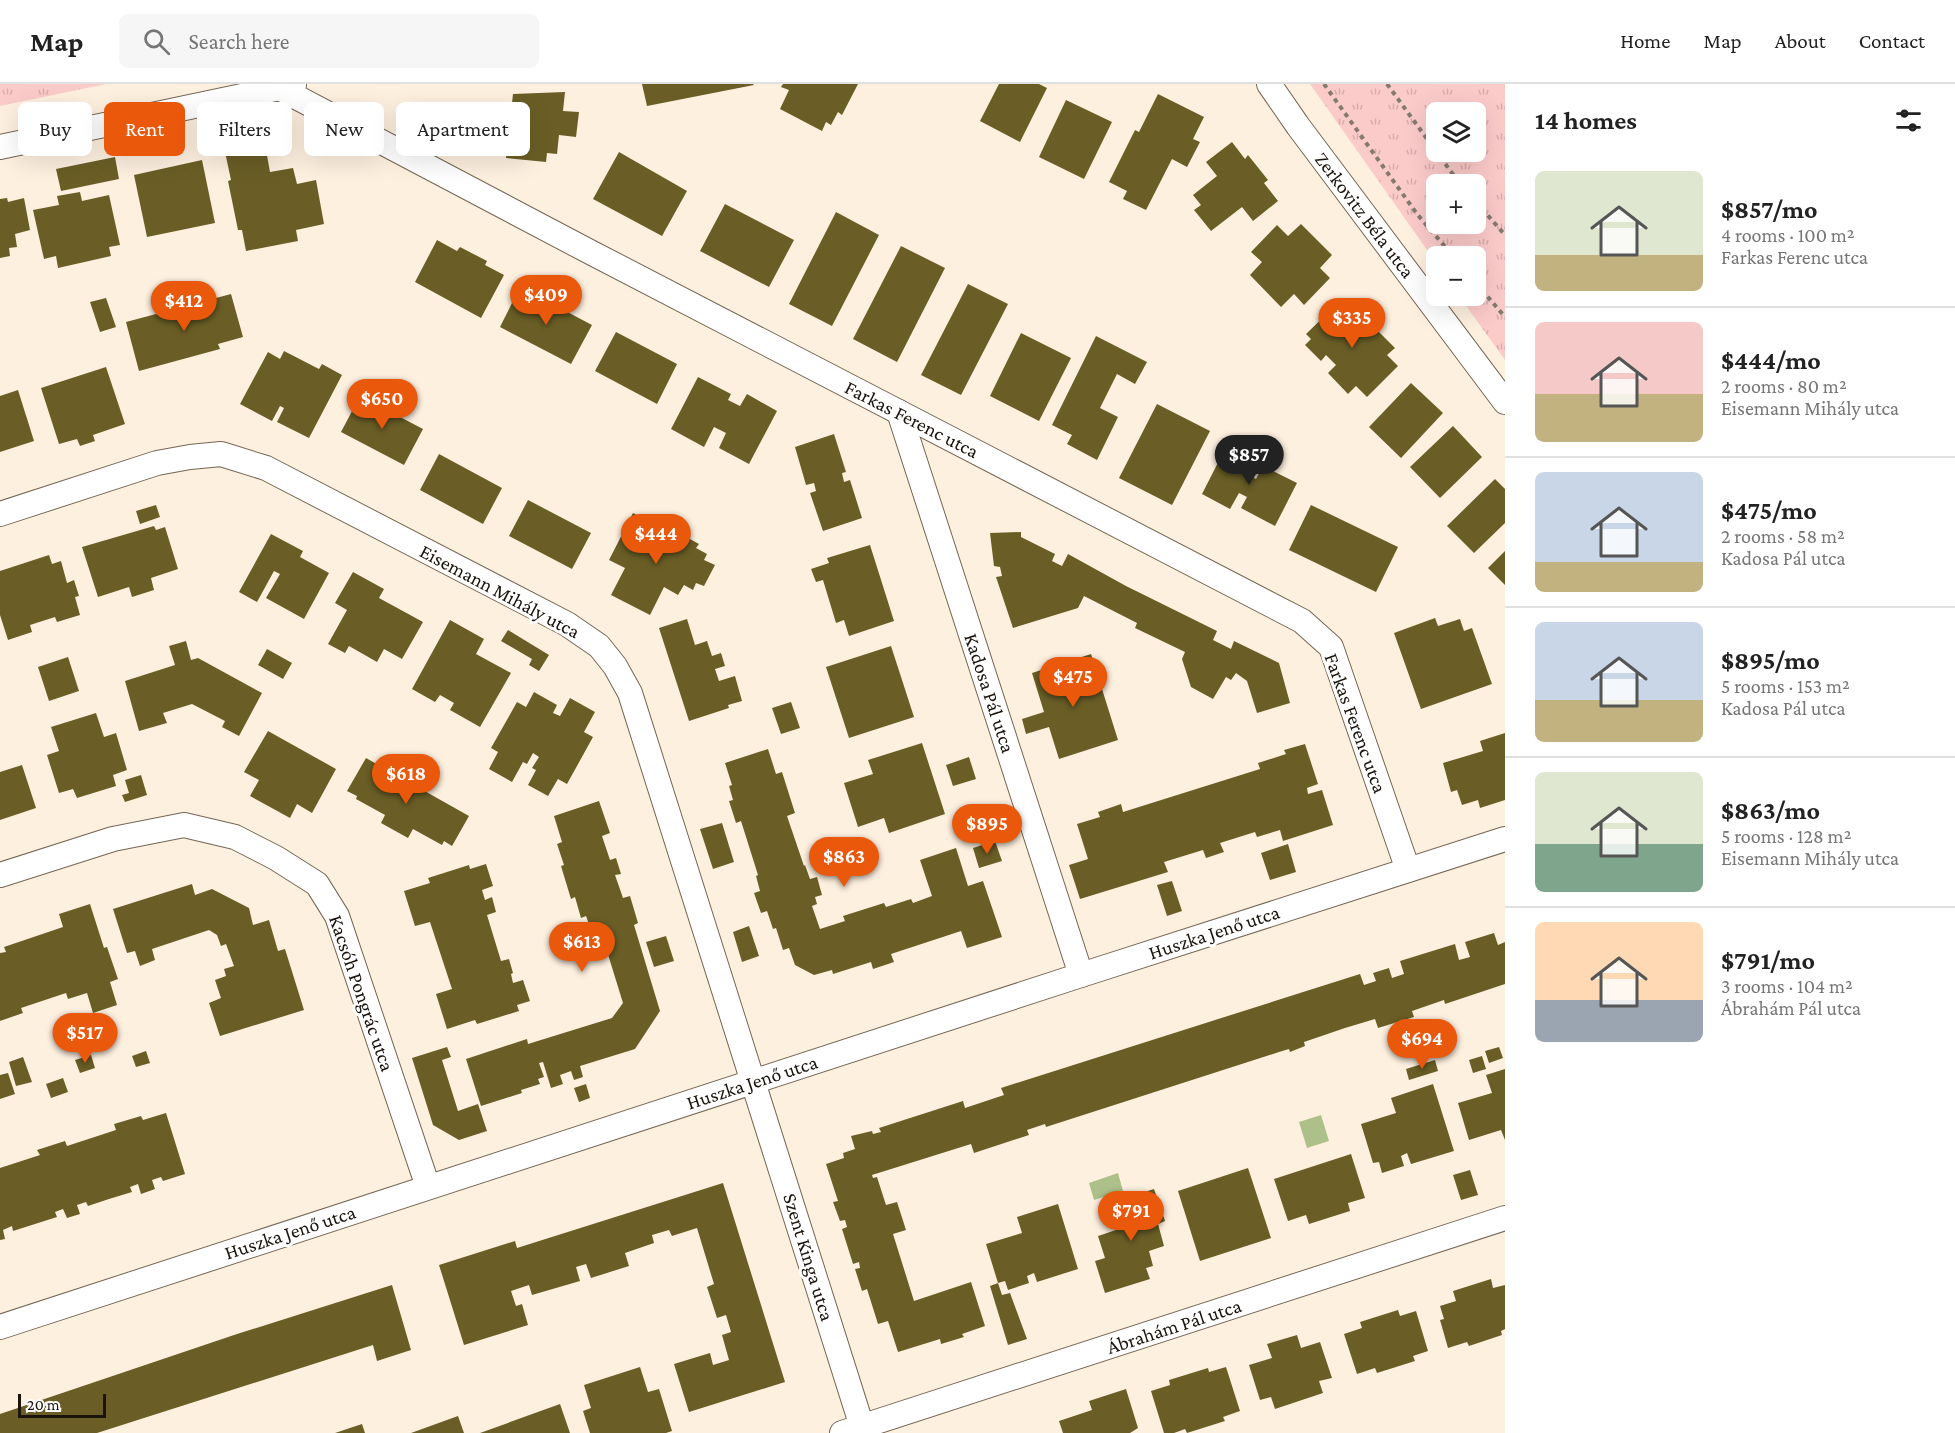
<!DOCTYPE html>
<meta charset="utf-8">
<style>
body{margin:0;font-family:"Crimson Pro",serif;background:#f6f6f6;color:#222;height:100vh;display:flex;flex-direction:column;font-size:22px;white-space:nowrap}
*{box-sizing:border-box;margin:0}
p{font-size:20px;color:#767676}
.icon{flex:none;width:33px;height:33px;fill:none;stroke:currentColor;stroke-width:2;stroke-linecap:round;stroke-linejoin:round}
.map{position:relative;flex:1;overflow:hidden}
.sheet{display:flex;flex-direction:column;background:#fff;width:450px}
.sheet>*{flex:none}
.banner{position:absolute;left:18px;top:18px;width:570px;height:54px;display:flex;gap:12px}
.controls{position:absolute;left:1426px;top:18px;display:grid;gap:12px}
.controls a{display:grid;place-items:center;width:60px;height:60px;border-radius:9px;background:#fff;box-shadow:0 6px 24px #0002;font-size:30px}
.scale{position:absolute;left:18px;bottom:15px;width:88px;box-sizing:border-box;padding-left:6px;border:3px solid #1a140d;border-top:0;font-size:16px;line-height:21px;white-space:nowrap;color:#1a140d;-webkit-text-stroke:4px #fff;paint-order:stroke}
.price{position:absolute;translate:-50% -51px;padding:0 14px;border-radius:21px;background:#ea580c;color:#fff;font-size:20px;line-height:39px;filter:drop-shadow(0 2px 3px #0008)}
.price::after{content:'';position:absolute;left:50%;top:36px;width:18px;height:14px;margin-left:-9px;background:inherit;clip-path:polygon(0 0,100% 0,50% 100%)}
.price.selected{background:#222;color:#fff}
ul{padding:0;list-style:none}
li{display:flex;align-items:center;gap:18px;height:150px;padding:0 30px}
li+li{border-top:2px solid #e0e0e0}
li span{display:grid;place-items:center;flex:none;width:168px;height:120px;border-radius:9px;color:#555}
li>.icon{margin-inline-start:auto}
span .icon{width:72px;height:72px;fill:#fffc;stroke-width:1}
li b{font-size:26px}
h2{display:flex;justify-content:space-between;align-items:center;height:72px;padding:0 30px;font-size:26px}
.pill{padding:0 21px;border-radius:9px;background:#fff;box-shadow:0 6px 24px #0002;font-size:21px;line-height:54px}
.pill.selected{background:#ea580c;color:#fff}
header{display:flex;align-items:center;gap:36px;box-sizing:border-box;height:84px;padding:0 30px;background:#fff;border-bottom:2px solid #e0e0e0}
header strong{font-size:28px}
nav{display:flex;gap:33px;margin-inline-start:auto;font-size:21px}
.search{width:420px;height:54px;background:#f6f6f6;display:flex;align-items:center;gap:15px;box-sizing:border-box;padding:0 21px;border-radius:9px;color:#767676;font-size:22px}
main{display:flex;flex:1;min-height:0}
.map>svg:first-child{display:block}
</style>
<header>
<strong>Map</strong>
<div class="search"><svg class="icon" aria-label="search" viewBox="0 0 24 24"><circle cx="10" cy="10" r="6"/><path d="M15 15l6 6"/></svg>Search here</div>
<nav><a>Home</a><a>Map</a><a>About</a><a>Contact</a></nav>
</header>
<main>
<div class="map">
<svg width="1505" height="1349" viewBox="0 0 1505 1349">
<defs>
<pattern id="grass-tufts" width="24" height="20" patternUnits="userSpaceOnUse" patternTransform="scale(1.5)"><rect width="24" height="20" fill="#fbcbca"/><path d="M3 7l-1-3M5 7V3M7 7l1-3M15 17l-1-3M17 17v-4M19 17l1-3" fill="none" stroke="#d7adac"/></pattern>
</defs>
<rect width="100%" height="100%" fill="#fef0df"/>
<g fill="url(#grass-tufts)" fill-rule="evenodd">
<polygon points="0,0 106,0 0,22"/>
<path d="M1310 0H1505V276L1459 212H1476V172H1437V180ZM1437 28H1476V68H1437ZM1437 100H1476V140H1437Z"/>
</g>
<g fill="#aec089">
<polygon points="1321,1031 1329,1057 1307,1064 1299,1038"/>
<polygon points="1118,1089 1123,1107 1094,1116 1089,1099"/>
</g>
<g fill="#6a5e26">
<polygon points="642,0 753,0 754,1 647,22"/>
<polygon points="783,0 858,0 842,31 838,28 831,41 826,38 822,47 780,25 789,6 781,3"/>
<polygon points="999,0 1039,0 1047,4 1020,58 980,37"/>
<polygon points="565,8 563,27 579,28 576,53 559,51 557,70 547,69 546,78 506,74 507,64 492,62 495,36 510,38 513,10"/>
<polygon points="1158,10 1204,33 1193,55 1200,58 1187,83 1172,75 1146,126 1123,115 1127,107 1109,98 1135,46 1139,48"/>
<polygon points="1066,16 1112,38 1084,95 1039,73"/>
<polygon points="1232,58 1245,75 1248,71 1268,96 1264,99 1278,117 1253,137 1242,123 1211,147 1194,126 1201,121 1193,111 1217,92 1206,78"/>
<polygon points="265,60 270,88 293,84 297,100 316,96 324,140 296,146 298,157 246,167 242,146 238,146 228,97 231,96 225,68"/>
<polygon points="619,68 687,107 662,152 593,115"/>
<polygon points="115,73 119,95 61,107 56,85"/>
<polygon points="202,76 215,139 147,153 134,91"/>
<polygon points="80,108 82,117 109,111 120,161 109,163 111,172 58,184 56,172 44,175 33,126 59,121 57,112"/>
<polygon points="7,114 8,118 24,114 30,146 15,150 17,163 9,164 10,172 0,174 0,115"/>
<polygon points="725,120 794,156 769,203 700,167"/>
<polygon points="836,128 879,151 832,242 789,220"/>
<polygon points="1301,140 1332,171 1320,184 1330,194 1304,221 1294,210 1281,223 1250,191 1262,178 1251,168 1277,141 1288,152"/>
<polygon points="437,156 457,167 460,163 487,177 485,181 504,191 481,234 415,198"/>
<polygon points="901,162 945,184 897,278 853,255"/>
<polygon points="968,200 1008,220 961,311 921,291"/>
<polygon points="520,203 592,241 571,280 500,243"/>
<polygon points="231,210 243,253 218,260 220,265 139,287 126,238"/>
<polygon points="106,214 116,243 100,248 90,218"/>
<polygon points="1355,216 1372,233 1360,244 1367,251 1374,243 1395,264 1387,271 1398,282 1367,313 1356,302 1348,310 1328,289 1336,281 1326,271 1321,277 1305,261 1311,255 1306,250 1337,220 1343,227"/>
<polygon points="616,248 677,280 657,320 595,287"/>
<polygon points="1021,249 1071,274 1039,337 990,312"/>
<polygon points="1096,252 1147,278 1135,300 1117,290 1100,324 1118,333 1097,376 1067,360 1072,351 1052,341"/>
<polygon points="284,267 319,285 322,280 342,291 309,354 277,338 284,324 280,322 272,337 240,320 268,268 280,275"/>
<polygon points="106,283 125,340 93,351 95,357 80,362 77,355 59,360 41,304"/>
<polygon points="698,293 731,310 728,316 740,322 747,310 777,327 749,380 719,364 726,349 714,343 704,363 671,345"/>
<polygon points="1411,299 1443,329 1401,374 1369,343"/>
<polygon points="18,306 34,357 0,368 0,312"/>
<polygon points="360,312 423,345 404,381 341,348"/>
<polygon points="1157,320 1210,347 1172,421 1119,394"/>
<polygon points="1453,342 1482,373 1440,414 1410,383"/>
<polygon points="834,350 846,388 842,389 844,398 850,396 862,434 823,447 810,409 816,407 814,399 806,401 795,363"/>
<polygon points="1228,359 1257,374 1248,390 1256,395 1263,382 1297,399 1275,442 1241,424 1247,413 1239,409 1230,425 1202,410"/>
<polygon points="439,370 502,404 483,440 420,406"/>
<polygon points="1495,395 1505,405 1505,439 1474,469 1447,442"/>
<polygon points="528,416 591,449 572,485 509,452"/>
<polygon points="156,421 160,433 140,440 136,427"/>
<polygon points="1311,421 1398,463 1376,508 1289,466"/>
<polygon points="633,429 660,443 656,450 672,458 677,448 699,460 696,464 707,470 704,476 715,481 704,502 696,499 693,506 684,501 678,511 664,503 650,531 611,511 625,484 609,476"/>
<polygon points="154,442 156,446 165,443 178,485 151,494 154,506 132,513 129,503 98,513 82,463"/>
<polygon points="1021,448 1021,453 1055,470 1052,477 1062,482 1068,470 1126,502 1217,547 1213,556 1231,565 1234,557 1279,579 1290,619 1257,629 1247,597 1236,589 1231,596 1226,593 1213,615 1191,603 1182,575 1185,568 1135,544 1137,539 1084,512 1078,524 1013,544 996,493 1002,492 1000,483 994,482 990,449"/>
<polygon points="271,450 303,467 300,473 329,489 304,535 266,514 280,490 274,487 257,518 239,508"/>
<polygon points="870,461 894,537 849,552 844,536 836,539 823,496 816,498 811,485 829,479 827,474"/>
<polygon points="1505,467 1505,501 1488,484"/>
<polygon points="49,471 52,480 61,477 67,499 74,496 79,512 75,513 80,531 57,538 55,533 30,541 32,548 8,556 0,531 0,487"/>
<polygon points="353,488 384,505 379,514 423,538 402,575 384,565 377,578 349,562 345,569 328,560 347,526 335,519"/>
<polygon points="1435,534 1438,542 1460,535 1464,547 1472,544 1492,600 1421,625 1394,549"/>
<polygon points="687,535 695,561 707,557 712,572 721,569 725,582 715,585 719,597 735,592 742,617 728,621 729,624 689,637 659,544"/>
<polygon points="450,536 484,555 476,570 511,589 480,643 450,626 454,619 440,611 435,618 412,605"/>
<polygon points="508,546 549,571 539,587 529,581 532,575 501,557"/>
<polygon points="186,557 191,576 198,574 262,609 239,652 222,643 225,637 192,620 163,629 167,639 139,647 125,597 175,581 169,562"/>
<polygon points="891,562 914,633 849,654 826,583"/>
<polygon points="267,565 292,579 283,595 258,581"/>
<polygon points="1091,570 1118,656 1059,675 1049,643 1026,650 1022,635 1044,628 1032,589"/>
<polygon points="68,573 79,607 49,617 38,583"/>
<polygon points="534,608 557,621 553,629 560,632 570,614 595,628 584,648 593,653 567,700 558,695 548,712 528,701 536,686 532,684 539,673 533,669 527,680 523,678 512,698 489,685 498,668 491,664 517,618 526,623"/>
<polygon points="791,618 800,644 781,650 772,624"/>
<polygon points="96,629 104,653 116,649 127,686 113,691 116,702 77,714 73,705 59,709 47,671 59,667 51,643"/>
<polygon points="268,647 336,685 312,729 297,720 290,734 250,712 259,696 244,688"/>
<polygon points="1505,649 1505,716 1480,724 1478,716 1462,721 1457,706 1451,708 1443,679 1483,667 1480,657"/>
<polygon points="922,659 945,730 889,749 884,734 858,743 844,699 873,690 868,676"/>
<polygon points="1305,660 1318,700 1307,704 1308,710 1322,706 1333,741 1283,757 1280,746 1257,753 1255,748 1220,759 1224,768 1206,774 1203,766 1164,778 1168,788 1080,815 1069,781 1088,775 1077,740 1100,733 1098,728 1121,720 1123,728 1260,685 1258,679 1286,670 1284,666"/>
<polygon points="768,665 776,690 782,688 795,729 787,732 804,782 805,781 810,795 817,793 822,811 815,813 817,820 812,822 820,845 845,837 843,832 884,819 886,823 911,815 913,819 932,812 920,776 956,764 968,802 983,797 1002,853 967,864 961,847 891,870 894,878 873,885 871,878 833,890 832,886 814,891 795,881 789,864 783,866 776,844 773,845 767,827 761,829 754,809 760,807 756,792 758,791 741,737 736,739 729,717 733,716 729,702 732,701 725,679"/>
<polygon points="969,673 976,695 953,702 946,681"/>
<polygon points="366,674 469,732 452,762 444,757 442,761 413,745 408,754 381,739 385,731 356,715 357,712 347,707"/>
<polygon points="22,681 36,724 0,736 0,688"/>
<polygon points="141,691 147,711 125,718 122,711 129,709 125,696"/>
<polygon points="599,717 610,749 602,752 610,776 616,774 621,790 615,791 623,814 630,812 638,839 634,841 660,927 635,965 580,982 583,993 574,996 571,987 560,991 563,1000 551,1004 543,978 539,979 544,993 538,995 540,1000 521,1006 522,1009 481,1022 466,975 527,955 528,960 612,934 623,919 602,851 594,854 586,832 581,834 575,813 571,815 561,782 564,781 557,760 562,758 554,732"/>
<polygon points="722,739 734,778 713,785 700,745"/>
<polygon points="995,757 1002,777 979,784 973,764"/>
<polygon points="1288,760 1296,788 1270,796 1261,769"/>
<polygon points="486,780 493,802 482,806 485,816 492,813 496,828 487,831 501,877 509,875 513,889 511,890 513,899 523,896 530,917 517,921 519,927 477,940 475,936 447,945 436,910 452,905 430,838 415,842 404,807 430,799 428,794 469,781 470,785"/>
<polygon points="1172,797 1182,827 1167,832 1157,801"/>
<polygon points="192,800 195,811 212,805 249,824 253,841 269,836 278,867 285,865 304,926 220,952 209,919 221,914 215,896 226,892 224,885 234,882 226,860 221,862 217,851 209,846 152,865 155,876 140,882 135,867 127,869 113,825"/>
<polygon points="90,820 104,864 107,863 118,895 110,898 117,921 93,929 87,909 68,915 66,909 21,924 23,929 0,937 0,869 6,868 4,863 63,843 59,830"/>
<polygon points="749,842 759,872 742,878 733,848"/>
<polygon points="1494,849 1498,861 1505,858 1505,900 1445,920 1444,916 1412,927 1414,933 1378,944 1375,935 1345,944 1304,958 1305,962 1290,968 1289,965 1279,968 1046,1043 1045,1040 1027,1046 1029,1051 974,1069 971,1060 872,1091 873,1094 877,1093 886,1121 897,1118 906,1146 893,1150 914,1217 971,1198 985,1242 962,1250 964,1253 941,1260 940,1255 898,1268 888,1237 878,1240 867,1205 862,1207 855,1185 860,1184 859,1178 853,1180 842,1145 847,1143 845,1136 840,1137 833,1118 838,1117 826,1080 844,1074 843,1069 855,1065 851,1052 872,1047 873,1050 881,1048 879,1044 963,1017 965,1024 1004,1011 1001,1004 1360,890 1364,901 1376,897 1373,889 1389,884 1392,894 1404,890 1400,877 1455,860 1459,876 1470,873 1465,858"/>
<polygon points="666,852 674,877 654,883 646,858"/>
<polygon points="447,963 451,973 442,976 458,1027 478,1020 487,1047 459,1056 433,1041 412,974"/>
<polygon points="1499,963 1503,974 1489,979 1485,967"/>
<polygon points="146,967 150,979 136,983 132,972"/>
<polygon points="91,971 95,984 80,989 75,976"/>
<polygon points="1482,972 1486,985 1473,989 1469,976"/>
<polygon points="23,973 32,998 16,1002 9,978"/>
<polygon points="1435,976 1438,987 1409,996 1406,985"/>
<polygon points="1505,985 1505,1056 1501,1046 1469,1056 1458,1019 1492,1009 1486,991"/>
<polygon points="8,989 15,1010 0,1015 0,991"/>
<polygon points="63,994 68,1008 51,1014 46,1000"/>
<polygon points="586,1000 590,1014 579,1018 574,1004"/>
<polygon points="1433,1000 1454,1067 1411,1080 1407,1069 1401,1072 1404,1082 1382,1089 1379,1078 1373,1079 1361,1040 1396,1029 1391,1014"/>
<polygon points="166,1029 185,1090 163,1097 161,1093 152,1096 155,1105 141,1110 138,1100 130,1103 132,1108 109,1115 88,1122 86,1118 77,1121 80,1130 67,1134 63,1125 55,1128 57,1133 13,1147 12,1142 3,1146 5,1155 0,1156 0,1084 40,1071 37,1066 65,1057 67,1062 116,1046 114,1040 141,1032 143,1036"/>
<polygon points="1351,1070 1365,1114 1348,1119 1350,1127 1309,1140 1306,1131 1288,1137 1274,1095"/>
<polygon points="1248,1084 1271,1154 1200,1177 1178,1107"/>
<polygon points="1470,1086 1478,1111 1461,1116 1453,1091"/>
<polygon points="723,1099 785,1298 689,1328 674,1280 710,1269 713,1281 729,1276 722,1251 731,1248 726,1231 717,1234 707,1203 714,1200 697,1144 672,1152 669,1146 652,1151 654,1159 625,1169 629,1182 591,1194 586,1180 576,1183 580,1197 532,1211 529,1201 511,1207 516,1222 522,1220 528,1241 464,1261 439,1181 515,1157 517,1164"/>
<polygon points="1154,1105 1165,1137 1158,1140 1164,1162 1149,1167 1153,1182 1146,1184 1150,1195 1105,1209 1095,1177 1105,1174 1098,1152 1119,1145 1111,1119"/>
<polygon points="1058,1120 1078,1185 1037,1198 1034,1189 1027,1192 1029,1199 1008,1206 1005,1197 998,1199 986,1160 1022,1149 1017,1133"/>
<polygon points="1491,1195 1493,1204 1505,1201 1505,1245 1501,1247 1502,1251 1469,1262 1467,1258 1448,1264 1440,1236 1444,1235 1440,1222 1456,1217 1453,1207"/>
<polygon points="998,1199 1002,1211 1010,1209 1027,1255 1008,1261 990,1202"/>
<polygon points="392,1201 411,1266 377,1277 373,1261 97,1349 0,1349 0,1330 237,1250"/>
<polygon points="1398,1226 1400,1232 1416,1227 1428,1267 1413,1272 1415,1277 1377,1289 1375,1284 1357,1290 1344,1250 1362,1244 1360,1238"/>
<polygon points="1297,1251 1301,1264 1320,1258 1332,1294 1319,1297 1323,1309 1275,1325 1271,1313 1260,1316 1249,1281 1272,1274 1267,1260"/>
<polygon points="640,1283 648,1308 659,1305 672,1347 666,1349 590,1349 583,1327 591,1324 584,1301"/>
<polygon points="1226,1283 1240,1327 1223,1333 1225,1337 1187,1349 1185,1345 1174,1349 1164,1349 1151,1307 1170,1301 1169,1296 1208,1284 1209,1288"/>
<polygon points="1126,1305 1138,1344 1130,1349 1063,1349 1059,1337 1092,1326 1089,1317"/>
<polygon points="560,1320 570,1349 480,1349"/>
<polygon points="458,1332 464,1349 411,1349"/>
<polygon points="362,1340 365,1349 335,1349"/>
</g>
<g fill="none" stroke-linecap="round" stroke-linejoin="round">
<g stroke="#766654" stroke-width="26">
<g id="street">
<polyline points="1269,0 1298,42 1505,318"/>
<polyline points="279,4 592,169 1302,537 1331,563 1408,786"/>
<polyline points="0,63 294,1"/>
<polyline points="899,328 1081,891"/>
<polyline points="0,430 157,379 190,373 221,370 266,384 567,540 599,562 615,582 630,609 864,1349"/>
<polyline points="0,791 113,755 184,741 235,753 276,774 317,800 337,832 428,1103"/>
<polyline points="0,1243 1081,891 1505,755"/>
<polyline points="842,1349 1505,1134"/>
</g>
</g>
<g stroke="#847b6f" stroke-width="4" stroke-dasharray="4.5 4.5" stroke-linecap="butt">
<polyline points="1324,0 1417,130 1453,172"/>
<polyline points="1387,0 1460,100"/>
<polyline points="1476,118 1505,151"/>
<polyline points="1476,199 1505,233"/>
</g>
<use href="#street" stroke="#fff" stroke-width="24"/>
</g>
<g text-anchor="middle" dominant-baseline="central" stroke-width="6" stroke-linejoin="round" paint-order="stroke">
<g font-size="20" fill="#1a140d" stroke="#fff">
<text transform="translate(1365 131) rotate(53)">Zerkovitz Béla utca</text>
<text transform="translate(912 335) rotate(27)">Farkas Ferenc utca</text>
<text transform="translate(500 507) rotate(28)">Eisemann Mihály utca</text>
<text transform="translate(990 609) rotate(72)">Kadosa Pál utca</text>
<text transform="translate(1356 639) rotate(70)">Farkas Ferenc utca</text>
<text transform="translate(1214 848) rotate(-18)">Huszka Jenő utca</text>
<text transform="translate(362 909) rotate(71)">Kacsóh Pongrác utca</text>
<text transform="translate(752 998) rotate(-18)">Huszka Jenő utca</text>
<text transform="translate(290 1148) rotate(-18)">Huszka Jenő utca</text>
<text transform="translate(809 1173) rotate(73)">Szent Kinga utca</text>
<text transform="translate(1174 1242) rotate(-18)">Ábrahám Pál utca</text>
</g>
</g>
</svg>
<div class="controls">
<a><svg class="icon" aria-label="layers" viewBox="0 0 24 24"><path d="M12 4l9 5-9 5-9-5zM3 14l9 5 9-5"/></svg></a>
<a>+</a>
<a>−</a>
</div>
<div class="scale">20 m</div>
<b class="price" style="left:546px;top:242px">$409</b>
<b class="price" style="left:184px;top:248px">$412</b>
<b class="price" style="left:1352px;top:265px">$335</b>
<b class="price" style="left:382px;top:346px">$650</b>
<b class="price selected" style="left:1249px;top:402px">$857</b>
<b class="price" style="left:656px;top:481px">$444</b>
<b class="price" style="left:1073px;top:624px">$475</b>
<b class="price" style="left:406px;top:721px">$618</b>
<b class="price" style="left:987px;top:771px">$895</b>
<b class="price" style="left:844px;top:804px">$863</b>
<b class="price" style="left:582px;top:889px">$613</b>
<b class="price" style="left:85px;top:980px">$517</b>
<b class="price" style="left:1422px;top:986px">$694</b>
<b class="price" style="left:1131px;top:1158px">$791</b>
<div class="banner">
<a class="pill">Buy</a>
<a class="pill selected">Rent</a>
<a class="pill">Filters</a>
<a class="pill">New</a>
<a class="pill">Apartment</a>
</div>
</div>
<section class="sheet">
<h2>14 homes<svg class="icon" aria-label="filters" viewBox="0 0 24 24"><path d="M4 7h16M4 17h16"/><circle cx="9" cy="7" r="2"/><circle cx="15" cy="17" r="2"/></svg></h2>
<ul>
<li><span style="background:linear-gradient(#dfe7d0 70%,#c2b280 0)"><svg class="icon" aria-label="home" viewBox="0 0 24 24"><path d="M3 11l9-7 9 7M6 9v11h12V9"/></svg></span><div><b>$857/mo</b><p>4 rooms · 100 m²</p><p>Farkas Ferenc utca</p></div></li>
<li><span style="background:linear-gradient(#f6c9c9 60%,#c2b280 0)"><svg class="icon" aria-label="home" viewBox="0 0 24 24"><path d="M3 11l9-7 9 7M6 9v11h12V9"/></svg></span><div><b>$444/mo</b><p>2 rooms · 80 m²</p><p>Eisemann Mihály utca</p></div></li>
<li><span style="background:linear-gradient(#c9d6e8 75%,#c2b280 0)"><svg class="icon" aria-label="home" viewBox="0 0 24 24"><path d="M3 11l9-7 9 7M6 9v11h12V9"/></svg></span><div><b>$475/mo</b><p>2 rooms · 58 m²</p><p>Kadosa Pál utca</p></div></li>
<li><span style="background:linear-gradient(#c9d6e8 65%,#c2b280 0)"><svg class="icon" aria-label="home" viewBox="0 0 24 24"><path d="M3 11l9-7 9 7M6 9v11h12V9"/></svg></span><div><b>$895/mo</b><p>5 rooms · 153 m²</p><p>Kadosa Pál utca</p></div></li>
<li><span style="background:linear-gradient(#dfe7d0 60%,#7fa58c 0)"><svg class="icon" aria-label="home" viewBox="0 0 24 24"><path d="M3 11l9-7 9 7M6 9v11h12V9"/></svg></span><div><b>$863/mo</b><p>5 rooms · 128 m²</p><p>Eisemann Mihály utca</p></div></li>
<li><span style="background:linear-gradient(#ffd9b3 65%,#9aa5b1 0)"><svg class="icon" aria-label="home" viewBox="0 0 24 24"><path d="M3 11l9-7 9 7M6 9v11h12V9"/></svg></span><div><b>$791/mo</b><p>3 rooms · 104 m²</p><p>Ábrahám Pál utca</p></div></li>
</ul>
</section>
</main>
